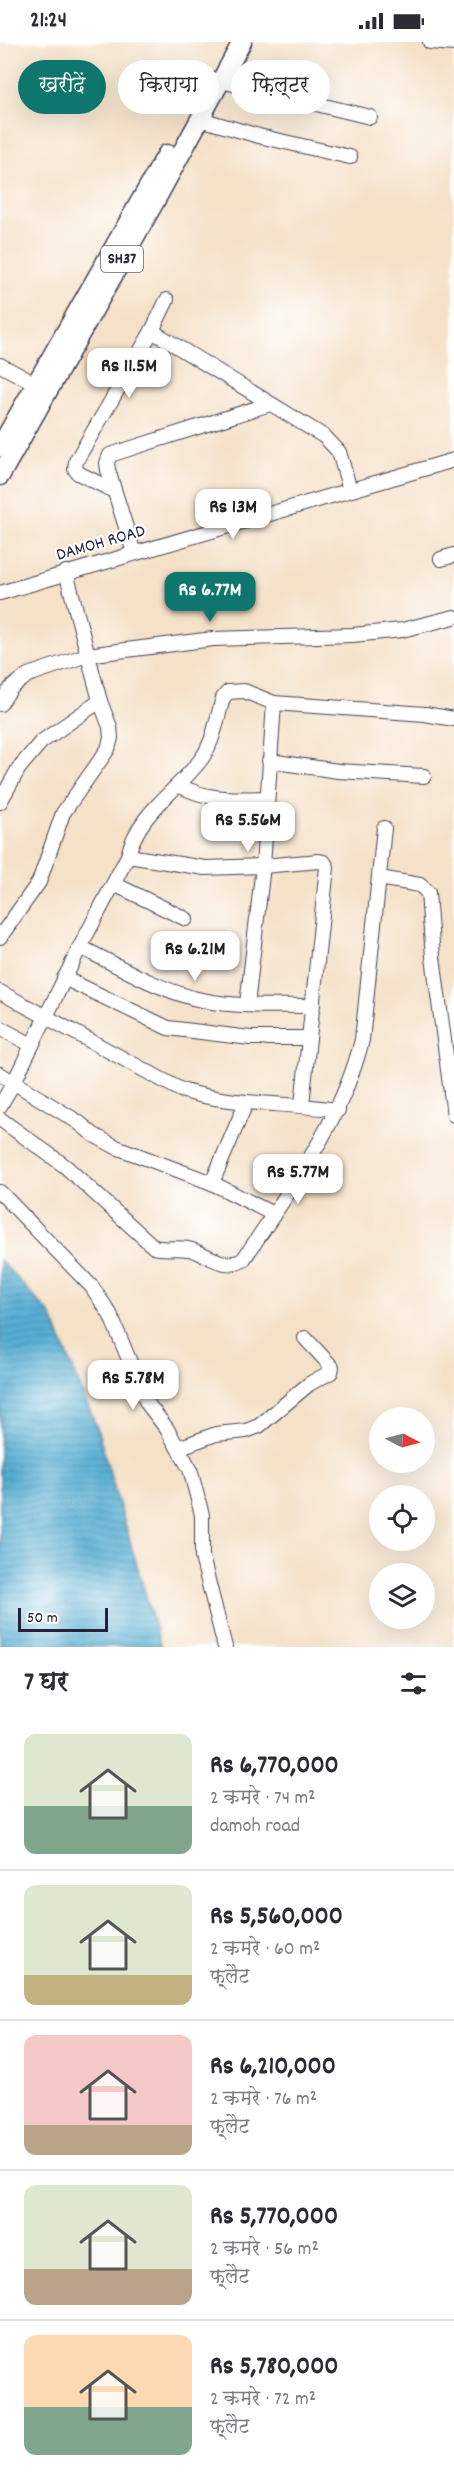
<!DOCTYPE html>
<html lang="hi">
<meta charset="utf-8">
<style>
body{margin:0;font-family:Dekko,"Playpen Sans Deva",sans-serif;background:#f2f2f3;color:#2b2b33;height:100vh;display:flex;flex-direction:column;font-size:22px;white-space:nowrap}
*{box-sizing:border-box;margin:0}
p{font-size:20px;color:#7c7c81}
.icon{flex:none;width:33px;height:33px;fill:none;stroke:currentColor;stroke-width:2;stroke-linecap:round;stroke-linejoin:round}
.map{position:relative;height:1605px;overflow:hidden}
.details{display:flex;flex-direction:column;background:#fff;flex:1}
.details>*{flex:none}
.guide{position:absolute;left:18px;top:18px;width:418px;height:54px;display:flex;gap:12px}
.needle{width:39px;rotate:96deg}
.controls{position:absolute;left:369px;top:1365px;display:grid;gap:12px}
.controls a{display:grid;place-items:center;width:66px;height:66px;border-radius:50%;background:#fff;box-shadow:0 6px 24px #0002;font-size:30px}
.scale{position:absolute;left:18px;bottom:15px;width:90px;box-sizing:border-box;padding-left:6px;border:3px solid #22223b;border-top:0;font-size:16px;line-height:21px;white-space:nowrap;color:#22223b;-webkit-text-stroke:4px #fff;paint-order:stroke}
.price{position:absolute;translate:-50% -51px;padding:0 14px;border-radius:12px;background:#fff;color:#222;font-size:20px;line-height:39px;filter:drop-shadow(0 2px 3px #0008)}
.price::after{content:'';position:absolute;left:50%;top:36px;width:18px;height:14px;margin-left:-9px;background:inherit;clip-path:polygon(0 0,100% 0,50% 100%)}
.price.on{background:#0f766e;color:#fff}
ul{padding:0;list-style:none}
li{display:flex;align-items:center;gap:18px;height:150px;padding:0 24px}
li+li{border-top:2px solid #e1e1e2}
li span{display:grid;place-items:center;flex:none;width:168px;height:120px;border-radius:12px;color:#555}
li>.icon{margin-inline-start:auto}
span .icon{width:72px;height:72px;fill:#fffc;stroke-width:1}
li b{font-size:26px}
h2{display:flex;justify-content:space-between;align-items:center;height:72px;padding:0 24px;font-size:26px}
.pill{padding:0 21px;border-radius:27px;background:#fff;box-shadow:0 6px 24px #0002;font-size:21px;line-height:54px}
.pill.on{background:#0f766e;color:#fff}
.status{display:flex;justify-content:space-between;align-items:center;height:42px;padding:0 30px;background:#fff;direction:ltr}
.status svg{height:16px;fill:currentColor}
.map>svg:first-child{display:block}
</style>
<div class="status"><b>21:24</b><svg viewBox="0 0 49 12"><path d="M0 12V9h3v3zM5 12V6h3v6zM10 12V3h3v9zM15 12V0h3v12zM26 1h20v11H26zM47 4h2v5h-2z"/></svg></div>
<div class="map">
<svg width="454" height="1605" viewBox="0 0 454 1605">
<defs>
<pattern id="water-rules" width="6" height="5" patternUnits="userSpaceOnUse" patternTransform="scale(1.5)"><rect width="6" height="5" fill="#56afd4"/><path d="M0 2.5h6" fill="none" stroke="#478ead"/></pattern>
</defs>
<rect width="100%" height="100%" fill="#fff"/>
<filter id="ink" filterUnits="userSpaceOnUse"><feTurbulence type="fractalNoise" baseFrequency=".0167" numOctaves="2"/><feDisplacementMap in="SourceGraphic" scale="12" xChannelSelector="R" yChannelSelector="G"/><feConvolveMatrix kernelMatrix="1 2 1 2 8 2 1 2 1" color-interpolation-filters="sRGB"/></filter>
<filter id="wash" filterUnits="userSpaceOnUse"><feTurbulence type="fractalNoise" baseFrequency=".008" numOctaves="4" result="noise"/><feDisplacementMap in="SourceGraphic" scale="24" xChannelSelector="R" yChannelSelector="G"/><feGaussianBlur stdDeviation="1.35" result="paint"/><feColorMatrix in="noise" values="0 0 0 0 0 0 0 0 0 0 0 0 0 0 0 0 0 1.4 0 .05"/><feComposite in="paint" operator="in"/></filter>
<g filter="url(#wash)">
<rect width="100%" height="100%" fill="#f5e1c8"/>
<polygon fill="url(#water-rules)" stroke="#3c6888" stroke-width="1.5" points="0,1218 51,1273 96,1383 161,1605 0,1605"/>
</g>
<g filter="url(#ink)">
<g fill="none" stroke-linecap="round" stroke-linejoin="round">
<g stroke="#423f50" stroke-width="16">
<g id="minor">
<polyline points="430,0 454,2"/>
<polyline points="221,39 370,75"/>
<polyline points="200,77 259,94 350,115"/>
<polyline points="152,289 325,395 339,410 350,448"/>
<polyline points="0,323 36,342"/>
<polyline points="114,449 78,431 75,427 76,419 152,289 167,258"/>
<polyline points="134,511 108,428 107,421 110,413 270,362"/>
<polyline points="441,517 454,513"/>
<polyline points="0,551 454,418"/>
<polyline points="0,662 11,646 28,633 87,613 213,597 353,593 402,588 454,575"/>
<polyline points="269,719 338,729 424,734"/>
<path d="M178 743C209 759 232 757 266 756"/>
<polyline points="0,760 19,726 41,700 100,659"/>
<polyline points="128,814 205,826 263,824 319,819 324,820 327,825 302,1063"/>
<polyline points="379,836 420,843 428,851 433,915 454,1073"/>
<polyline points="114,842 186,877"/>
<polyline points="0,895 39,840 63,771 108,707 111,696 110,685 100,659 66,530"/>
<path d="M80 905C117 923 153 945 193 956 231 966 274 963 313 964"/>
<polyline points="64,936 168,986 250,996 309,996"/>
<path d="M0 950 181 1048C232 1064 285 1060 338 1068"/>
<polyline points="247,963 263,824 274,661"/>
<polyline points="0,986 32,1003"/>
<polyline points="0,1032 78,1080 94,1093 116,1105 212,1141 273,1172"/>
<path d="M0 1064 14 1040 80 905 128 814C137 771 177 750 202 716 214 699 217 676 223 656L228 650 244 649 274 661 425 672 454 677"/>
<path d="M0 1077 65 1124 154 1205C165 1208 176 1205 188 1207 208 1211 223 1229 243 1218 289 1149 342 1079 362 998L384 786"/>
<polyline points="212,1141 246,1061"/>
<polyline points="0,1150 92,1245 110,1272 147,1361 167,1387 190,1427 202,1473 202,1515 225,1605"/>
<polyline points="178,1406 216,1392 246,1389 259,1384 309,1342 331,1330 332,1325 305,1296"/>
</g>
</g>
<g stroke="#423f50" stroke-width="21">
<g id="major">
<polyline points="0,405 167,112"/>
<polyline points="0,434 153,163 242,0"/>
</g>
</g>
<use href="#minor" stroke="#fff" stroke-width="14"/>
<use href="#major" stroke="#fff" stroke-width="18"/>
</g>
</g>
<g text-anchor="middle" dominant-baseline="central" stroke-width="4.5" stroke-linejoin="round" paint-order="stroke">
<rect fill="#fff" stroke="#646476" stroke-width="1.5" x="101" y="204" width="42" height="26" rx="4.5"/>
<g font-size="16" font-weight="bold" fill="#22223b">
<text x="122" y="217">SH37</text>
</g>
<g font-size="18" fill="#22223b" stroke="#fff">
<text transform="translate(101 502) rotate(-16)">DAMOH ROAD</text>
</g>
</g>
</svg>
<div class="controls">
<a><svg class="needle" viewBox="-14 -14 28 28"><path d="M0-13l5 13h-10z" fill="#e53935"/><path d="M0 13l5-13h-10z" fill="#7c7c81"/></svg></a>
<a><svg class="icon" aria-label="locate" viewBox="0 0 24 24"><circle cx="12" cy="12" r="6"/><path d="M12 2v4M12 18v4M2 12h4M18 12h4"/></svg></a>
<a><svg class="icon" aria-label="layers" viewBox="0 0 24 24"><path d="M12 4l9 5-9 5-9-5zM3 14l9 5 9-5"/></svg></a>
</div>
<div class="scale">50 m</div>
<b class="price" style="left:129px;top:357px">Rs 11.5M</b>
<b class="price" style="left:233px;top:498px">Rs 13M</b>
<b class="price on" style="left:210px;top:581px">Rs 6.77M</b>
<b class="price" style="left:248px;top:811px">Rs 5.56M</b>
<b class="price" style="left:195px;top:940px">Rs 6.21M</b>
<b class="price" style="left:298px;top:1163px">Rs 5.77M</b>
<b class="price" style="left:133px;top:1369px">Rs 5.78M</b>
<div class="guide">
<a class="pill on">खरीदें</a>
<a class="pill">किराया</a>
<a class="pill">फ़िल्टर</a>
</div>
</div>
<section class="details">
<h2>7 घर<svg class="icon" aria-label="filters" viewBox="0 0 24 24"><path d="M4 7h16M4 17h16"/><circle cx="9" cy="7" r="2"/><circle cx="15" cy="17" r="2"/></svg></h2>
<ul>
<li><span style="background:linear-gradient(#dfe7d0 60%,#7fa58c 0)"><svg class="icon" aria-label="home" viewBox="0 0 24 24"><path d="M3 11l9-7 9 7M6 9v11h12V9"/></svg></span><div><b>Rs 6,770,000</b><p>2 कमरे · 74 m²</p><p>damoh road</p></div></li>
<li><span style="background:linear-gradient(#dfe7d0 75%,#c2b280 0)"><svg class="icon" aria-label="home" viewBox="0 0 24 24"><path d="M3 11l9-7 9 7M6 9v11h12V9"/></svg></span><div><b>Rs 5,560,000</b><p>2 कमरे · 60 m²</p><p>फ़्लैट</p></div></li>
<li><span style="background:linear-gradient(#f6c9c9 75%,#b9a48a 0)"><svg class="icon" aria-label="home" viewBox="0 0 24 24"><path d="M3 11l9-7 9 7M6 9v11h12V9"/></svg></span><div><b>Rs 6,210,000</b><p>2 कमरे · 76 m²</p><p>फ़्लैट</p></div></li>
<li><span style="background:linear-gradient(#dfe7d0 70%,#b9a48a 0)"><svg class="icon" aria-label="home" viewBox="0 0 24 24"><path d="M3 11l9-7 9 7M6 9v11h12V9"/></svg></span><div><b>Rs 5,770,000</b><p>2 कमरे · 56 m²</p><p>फ़्लैट</p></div></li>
<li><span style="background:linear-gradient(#ffd9b3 60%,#7fa58c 0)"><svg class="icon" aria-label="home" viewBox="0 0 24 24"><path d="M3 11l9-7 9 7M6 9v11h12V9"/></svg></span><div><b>Rs 5,780,000</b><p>2 कमरे · 72 m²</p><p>फ़्लैट</p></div></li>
</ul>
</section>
